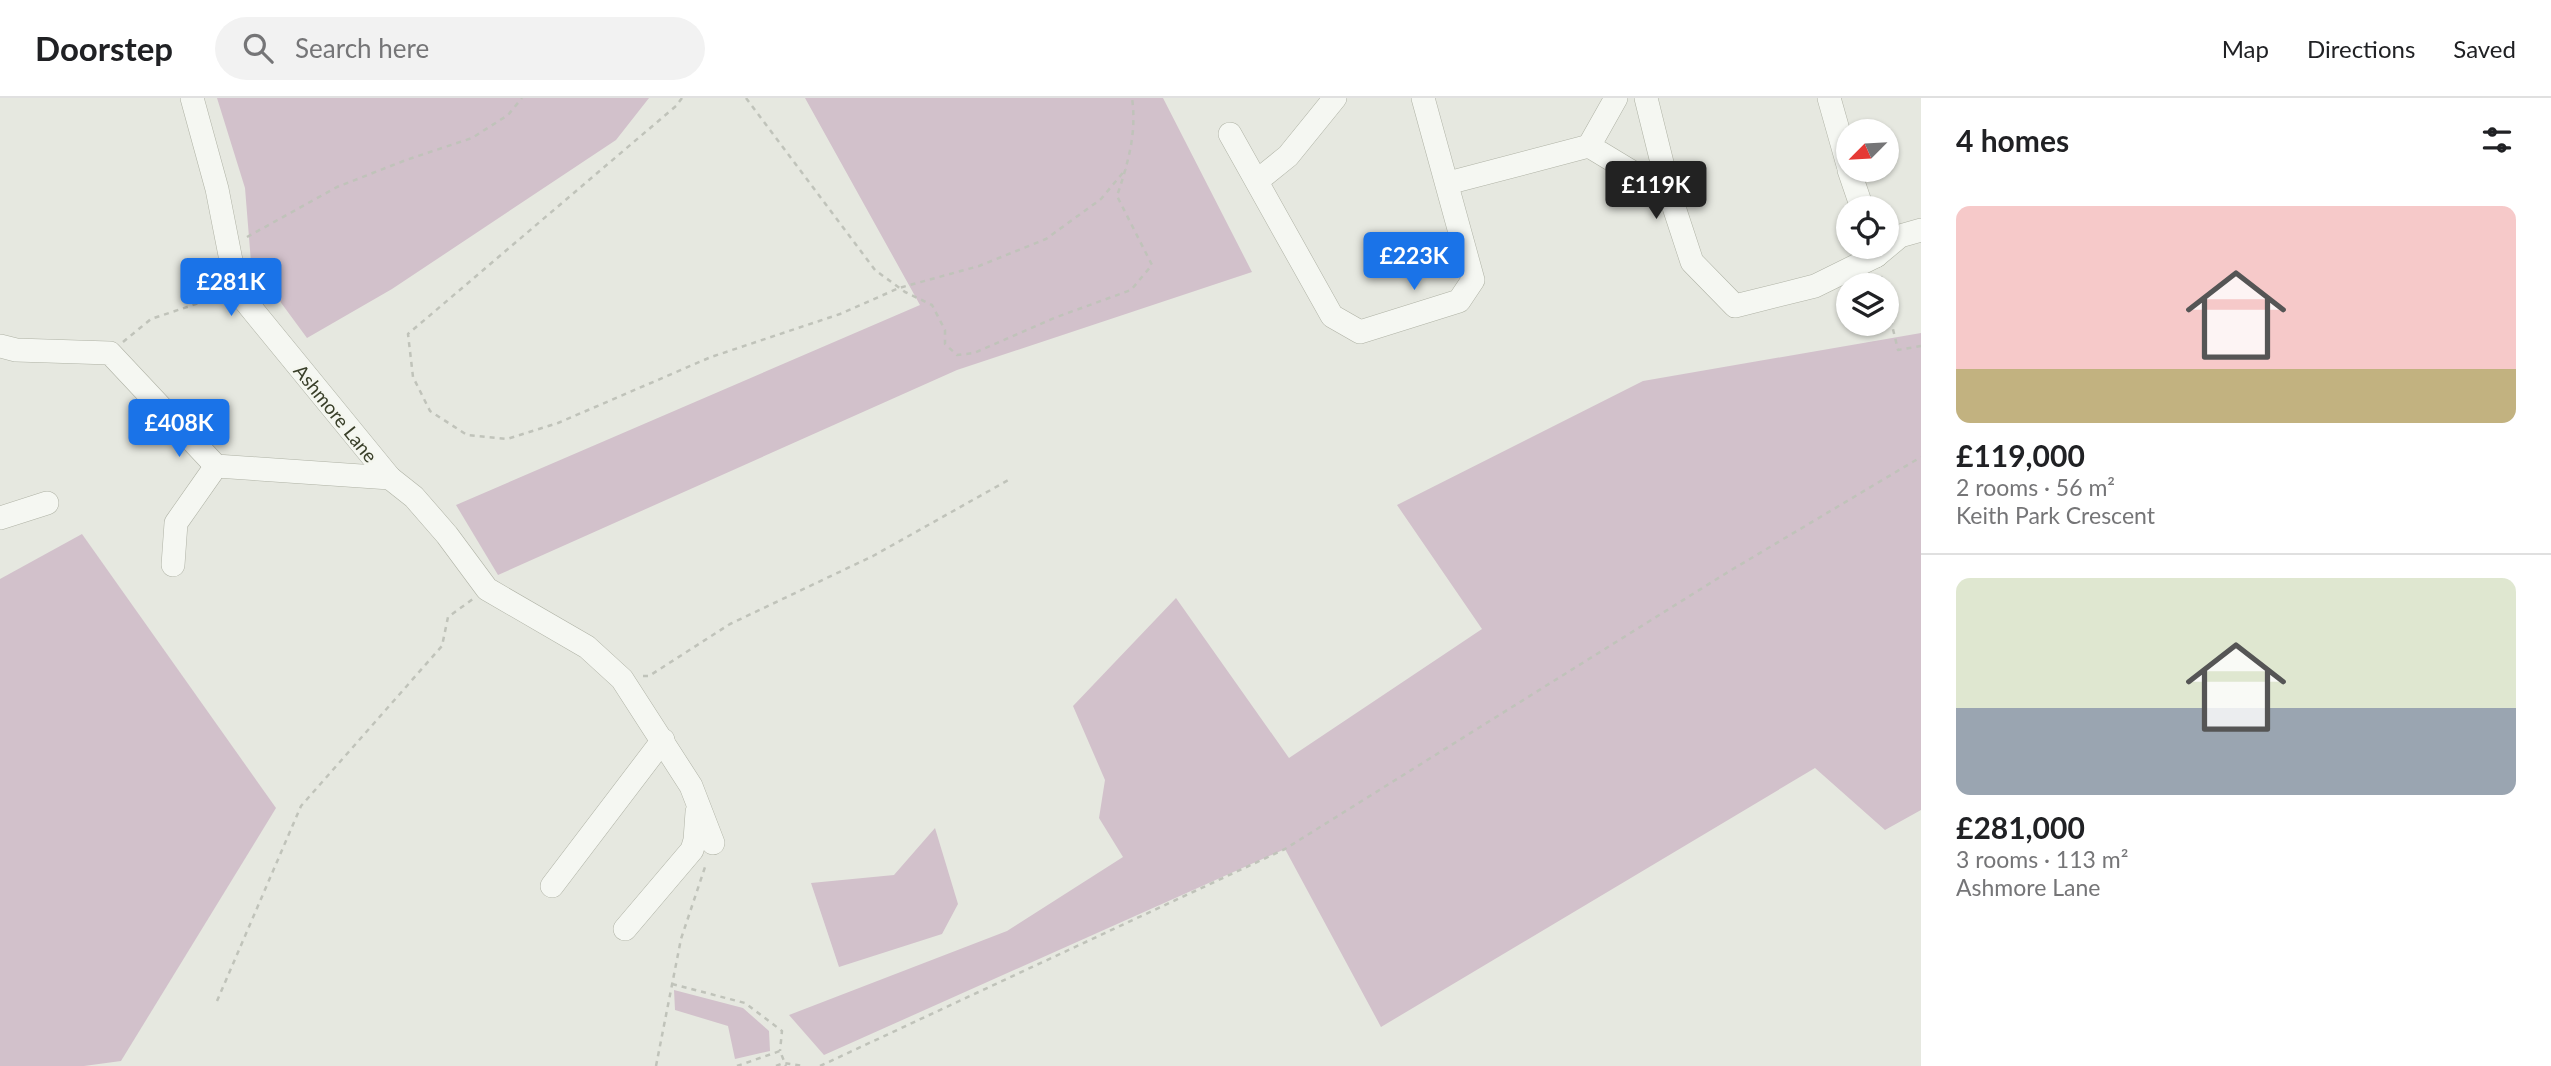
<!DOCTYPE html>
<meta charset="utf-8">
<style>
body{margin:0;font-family:Lato,sans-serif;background:#f2f2f2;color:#202124;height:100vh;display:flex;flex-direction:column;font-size:26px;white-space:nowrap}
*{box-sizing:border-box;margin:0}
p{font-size:23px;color:#757577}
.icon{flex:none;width:38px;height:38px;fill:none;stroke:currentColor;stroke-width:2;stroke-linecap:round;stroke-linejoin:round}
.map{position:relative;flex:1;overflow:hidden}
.sheet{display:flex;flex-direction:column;background:#fff;width:630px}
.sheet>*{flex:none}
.needle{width:46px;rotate:246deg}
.fabs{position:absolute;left:1836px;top:21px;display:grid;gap:14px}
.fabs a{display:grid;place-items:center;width:63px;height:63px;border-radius:50%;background:#fff;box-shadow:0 2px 5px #0004;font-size:35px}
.price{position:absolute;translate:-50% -60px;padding:0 16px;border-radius:7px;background:#1a73e8;color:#fff;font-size:23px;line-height:46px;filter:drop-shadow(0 2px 4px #0008)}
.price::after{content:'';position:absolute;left:50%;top:42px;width:21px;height:16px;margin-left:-10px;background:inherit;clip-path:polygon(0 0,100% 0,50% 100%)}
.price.current{background:#222;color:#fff}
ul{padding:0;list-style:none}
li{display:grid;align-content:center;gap:14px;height:371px;padding:0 35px}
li+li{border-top:2px solid #e0e0e0}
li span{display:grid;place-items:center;height:217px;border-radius:14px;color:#555}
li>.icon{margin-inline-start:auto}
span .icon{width:126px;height:126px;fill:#fffc;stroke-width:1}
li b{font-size:30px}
h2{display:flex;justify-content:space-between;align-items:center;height:84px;padding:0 35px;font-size:30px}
header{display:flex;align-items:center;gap:42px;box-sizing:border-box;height:98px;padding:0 35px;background:#fff;border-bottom:2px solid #e0e0e0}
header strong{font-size:33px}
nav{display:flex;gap:38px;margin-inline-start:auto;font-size:24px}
.search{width:490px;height:63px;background:#f2f2f2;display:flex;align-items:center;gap:18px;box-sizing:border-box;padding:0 24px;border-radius:38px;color:#757577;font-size:26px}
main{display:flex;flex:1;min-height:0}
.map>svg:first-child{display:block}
</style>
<header>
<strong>Doorstep</strong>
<div class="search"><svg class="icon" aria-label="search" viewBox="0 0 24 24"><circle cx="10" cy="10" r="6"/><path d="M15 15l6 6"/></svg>Search here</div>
<nav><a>Map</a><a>Directions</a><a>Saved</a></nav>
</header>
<main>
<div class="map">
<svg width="1921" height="968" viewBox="0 0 1921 968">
<rect width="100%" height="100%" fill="#e6e8e0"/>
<g fill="#d2c1cb">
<polygon points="217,0 649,0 616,42 392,191 307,240 251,164 245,90"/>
<polygon points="805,0 1163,0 1252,174 957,272 498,477 456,407 920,207"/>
<polygon points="1921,235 1921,712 1885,732 1815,670 1381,929 1285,751 824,957 789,917 1007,833 1123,759 1099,720 1105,682 1073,608 1176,500 1289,660 1482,531 1397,407 1643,283"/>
<polygon points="82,436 276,710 121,963 84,968 0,968 0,481"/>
<polygon points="935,730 958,806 942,836 839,869 811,785 894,777"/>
<polygon points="674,892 743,910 769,933 770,953 735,961 728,928 675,912"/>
</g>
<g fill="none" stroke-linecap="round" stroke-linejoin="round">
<g stroke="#afb2a5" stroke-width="24">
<g id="minor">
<polyline points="192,0 217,91 237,193 390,380 414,399 447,437 487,491 587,549 622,581 691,688 713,745"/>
<polyline points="1616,0 1589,48 1670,97"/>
<polyline points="1646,0 1670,97 1692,164 1735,208 1815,188 1876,158 1874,149"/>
<polyline points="1829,0 1848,67"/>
<polyline points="1230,36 1332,218 1360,234 1459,203 1473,182 1423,0"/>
<polyline points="1849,72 1862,110"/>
<polyline points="1257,83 1288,58 1335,0"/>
<polyline points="1448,85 1589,48"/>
<polyline points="1876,158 1900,138 1921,132"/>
<polyline points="0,248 16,252 110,255 216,368 390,380"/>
<polyline points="0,420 47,405"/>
<polyline points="173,467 176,425 216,368"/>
<polyline points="552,788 663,642"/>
<polyline points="625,831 692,752 695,742 697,714"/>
</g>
</g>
<g stroke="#c0c3ba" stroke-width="2.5" stroke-dasharray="5 5" stroke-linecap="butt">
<polyline points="682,0 676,8 408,236 413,279 430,313 467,337 507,341 558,325 711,259 840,216 899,190 979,168 1046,141 1101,101 1126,71"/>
<path d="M746 0 875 172 905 194 932 207 945 232V246L957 257 974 255 1054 220 1131 192 1152 167 1117 98C1128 65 1137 35 1132 0"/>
<polyline points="247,139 337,89 406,62 472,40 508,17 522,0"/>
<polyline points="1881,178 1883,187"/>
<polyline points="1886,202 1898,252 1921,248"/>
<polyline points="123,244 151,221 220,198"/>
<polyline points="643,578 649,578 730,526 873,458 1012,380"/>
<polyline points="672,886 745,905 782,933 780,953"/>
<polyline points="217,903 301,708 442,548 448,519 473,501"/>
<polyline points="656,968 681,841 706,766"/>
<polyline points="737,968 780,953 786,968"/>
<polyline points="776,968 783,965 803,968"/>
<polyline points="820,968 1285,751 1728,474 1921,359"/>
</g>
<use href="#minor" stroke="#f5f7f2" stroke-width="23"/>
</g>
<g text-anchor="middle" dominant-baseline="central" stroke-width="5" stroke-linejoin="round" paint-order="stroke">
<g font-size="19" fill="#393f29" stroke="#f4f6ef">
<text transform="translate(336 315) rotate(51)">Ashmore Lane</text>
</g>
</g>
</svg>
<div class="fabs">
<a><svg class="needle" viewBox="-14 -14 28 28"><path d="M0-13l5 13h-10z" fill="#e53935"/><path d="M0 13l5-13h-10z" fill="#757577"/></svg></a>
<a><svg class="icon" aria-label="locate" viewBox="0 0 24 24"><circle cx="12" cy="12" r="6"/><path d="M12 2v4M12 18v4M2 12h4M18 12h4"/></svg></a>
<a><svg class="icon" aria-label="layers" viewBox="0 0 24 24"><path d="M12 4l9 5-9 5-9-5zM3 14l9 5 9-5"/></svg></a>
</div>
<b class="price current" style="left:1656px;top:123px">£119K</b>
<b class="price" style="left:1414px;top:194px">£223K</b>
<b class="price" style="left:231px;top:220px">£281K</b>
<b class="price" style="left:179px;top:361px">£408K</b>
</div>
<section class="sheet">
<h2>4 homes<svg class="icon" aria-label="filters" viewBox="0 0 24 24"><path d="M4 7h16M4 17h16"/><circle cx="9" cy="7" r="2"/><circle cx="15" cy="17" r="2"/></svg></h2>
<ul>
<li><span style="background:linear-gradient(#f6c9c9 75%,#c2b280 0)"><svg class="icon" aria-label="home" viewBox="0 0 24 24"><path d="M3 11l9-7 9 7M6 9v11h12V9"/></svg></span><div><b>£119,000</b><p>2 rooms · 56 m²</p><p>Keith Park Crescent</p></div></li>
<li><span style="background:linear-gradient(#dfe7d0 60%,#9aa5b1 0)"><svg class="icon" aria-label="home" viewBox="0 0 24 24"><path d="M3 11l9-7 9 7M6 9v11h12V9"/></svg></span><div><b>£281,000</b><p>3 rooms · 113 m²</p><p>Ashmore Lane</p></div></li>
</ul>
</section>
</main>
